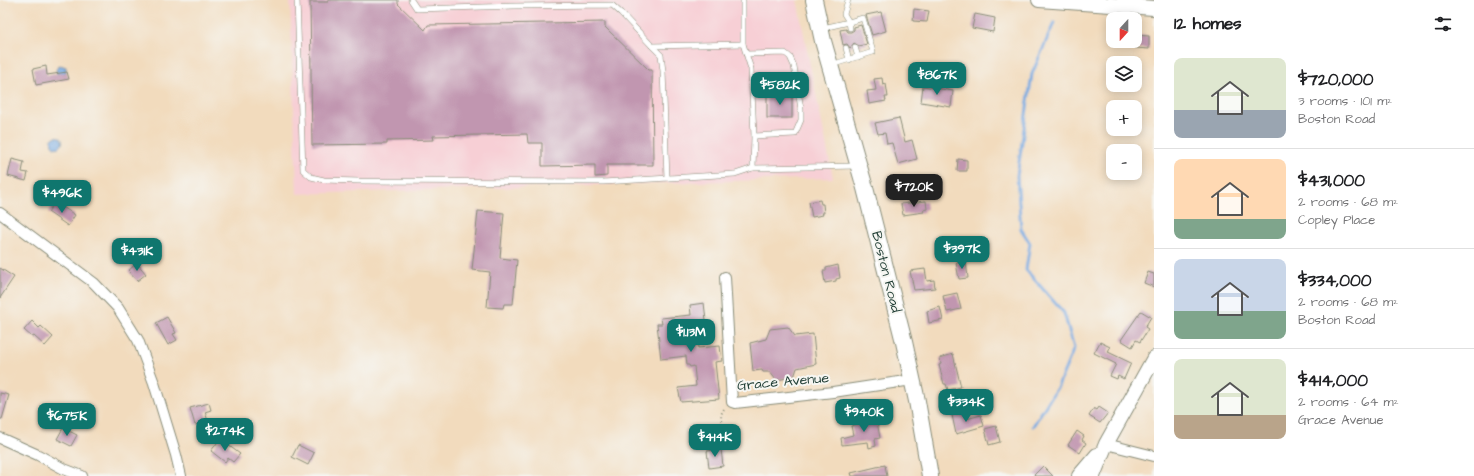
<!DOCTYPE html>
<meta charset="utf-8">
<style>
body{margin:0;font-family:"Architects Daughter",sans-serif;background:#f6f6f6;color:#202124;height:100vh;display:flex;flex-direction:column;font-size:15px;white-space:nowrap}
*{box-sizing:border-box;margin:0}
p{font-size:13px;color:#757577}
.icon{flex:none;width:22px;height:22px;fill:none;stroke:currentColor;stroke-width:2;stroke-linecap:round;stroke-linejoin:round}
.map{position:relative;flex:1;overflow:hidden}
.side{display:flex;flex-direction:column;background:#fff;width:320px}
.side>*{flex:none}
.needle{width:26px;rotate:201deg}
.fabs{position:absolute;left:1106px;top:12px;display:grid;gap:8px}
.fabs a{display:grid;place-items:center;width:36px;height:36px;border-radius:8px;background:#fff;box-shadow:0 2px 10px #0003;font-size:20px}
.price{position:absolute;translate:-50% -34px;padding:0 9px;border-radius:8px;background:#0f766e;color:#fff;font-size:13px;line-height:26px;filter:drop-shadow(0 1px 2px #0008)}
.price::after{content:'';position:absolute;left:50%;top:24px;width:12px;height:9px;margin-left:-6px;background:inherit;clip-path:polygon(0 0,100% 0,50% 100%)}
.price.active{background:#222;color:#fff}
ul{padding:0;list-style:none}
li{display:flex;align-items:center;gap:12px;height:100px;padding:0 20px}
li+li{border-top:1px solid #e0e0e0}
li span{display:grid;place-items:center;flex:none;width:112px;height:80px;border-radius:8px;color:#555}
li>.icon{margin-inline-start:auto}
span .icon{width:48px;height:48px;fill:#fffc;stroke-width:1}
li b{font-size:17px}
h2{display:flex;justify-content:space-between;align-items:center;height:48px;padding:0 20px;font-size:17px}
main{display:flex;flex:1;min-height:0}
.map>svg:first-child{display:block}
</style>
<main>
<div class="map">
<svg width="1154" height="476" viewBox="0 0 1154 476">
<rect width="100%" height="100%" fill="#f6f6f2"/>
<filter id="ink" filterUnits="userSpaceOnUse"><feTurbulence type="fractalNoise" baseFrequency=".025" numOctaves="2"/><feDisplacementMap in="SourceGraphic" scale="8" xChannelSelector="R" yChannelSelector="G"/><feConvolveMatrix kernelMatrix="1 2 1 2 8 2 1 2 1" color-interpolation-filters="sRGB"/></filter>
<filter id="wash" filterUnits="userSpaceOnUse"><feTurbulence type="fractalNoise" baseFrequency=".012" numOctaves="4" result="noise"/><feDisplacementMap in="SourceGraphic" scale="16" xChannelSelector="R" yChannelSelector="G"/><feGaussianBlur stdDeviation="0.9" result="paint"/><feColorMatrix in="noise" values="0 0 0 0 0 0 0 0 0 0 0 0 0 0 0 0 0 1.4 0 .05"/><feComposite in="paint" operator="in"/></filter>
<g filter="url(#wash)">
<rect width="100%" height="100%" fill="#f2dbbd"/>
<polygon fill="#f7cfd5" points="290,0 797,0 833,178 297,194"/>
<g fill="#74a7e0" stroke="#4a728a">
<polygon points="60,65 66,67 66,73 57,74 56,69"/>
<circle cx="57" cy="142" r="5.5"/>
</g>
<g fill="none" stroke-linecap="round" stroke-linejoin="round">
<polyline stroke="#74a7e0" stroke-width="3" points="1033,426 1058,386 1074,348 1064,313 1026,270 1030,243 1021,229 1017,176 1032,74 1054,23"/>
</g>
<g id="blocks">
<g fill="#c196b0">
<polygon points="328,0 398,0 398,4 425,30 428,25 605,22 605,27 649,70 652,70 653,165 607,165 607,176 595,177 595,165 542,166 542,143 528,143 527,134 433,136 434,140 387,141 387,144 312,145 310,2 328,2"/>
<polygon points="914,9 929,11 927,22 913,21"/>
<polygon points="881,12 886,31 872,35 866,15"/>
<polygon points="975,14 995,18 993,32 972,28"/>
<polygon points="861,25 867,44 859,46 854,43 850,48 847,44 843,45 840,30 846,29 848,32 851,32 854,30 854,27"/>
<polygon points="1135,35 1149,36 1149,49 1135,48"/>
<polygon points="46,66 47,75 67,72 69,79 36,85 33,69"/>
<polygon points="882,78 883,85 886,84 888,97 885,97 886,101 869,104 867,91 876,90 874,79"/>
<polygon points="923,86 953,91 951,107 921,102"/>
<rect x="767" y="95" width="25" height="23"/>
<polygon points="899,118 905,142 912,140 917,159 898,164 892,143 887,144 885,133 878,134 875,123"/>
<polygon points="12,159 24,162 22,172 28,173 26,181 8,176"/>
<polygon points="958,159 967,160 967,171 957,171"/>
<polygon points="820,200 821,204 823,204 824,213 822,213 823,215 812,217 809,202"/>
<polygon points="926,201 927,209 923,210 924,212 903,215 901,204"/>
<polygon points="55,202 75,215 68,226 48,212"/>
<polygon points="478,211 504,213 500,258 517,260 513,304 504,304 503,308 487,307 490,272 472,270"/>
<polygon points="966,262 968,278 959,279 956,263"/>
<polygon points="137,263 146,274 137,281 128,271"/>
<polygon points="838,265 840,278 836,279 836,281 825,283 823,271 826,271 826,268"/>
<polygon points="0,268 14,277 0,298"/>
<polygon points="925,269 927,281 934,280 935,288 914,290 910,271"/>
<polygon points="1148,272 1154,274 1154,287 1144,283"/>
<polygon points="957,293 961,309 947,312 943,296"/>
<polygon points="704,303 706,320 695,321 698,348 720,346 722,361 715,362 719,399 681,402 678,388 696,386 694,366 690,367 689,365 687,365 686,356 661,359 657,324 662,324 661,318 691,315 690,305"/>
<polygon points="940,307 943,320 929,323 927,311"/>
<polygon points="1141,311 1151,317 1145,327 1148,329 1140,342 1136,340 1132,347 1121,340"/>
<polygon points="167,317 176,333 173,334 177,340 168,345 156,323"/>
<polygon points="32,321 39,328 41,326 53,337 45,346 34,336 32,337 24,330"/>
<polygon points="788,327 795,336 813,334 816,364 797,368 794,377 776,380 770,372 763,372 762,370 753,371 750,343 766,339 770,329"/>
<polygon points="1100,342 1110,347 1108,352 1131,363 1124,379 1118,376 1117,379 1110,376 1116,364 1094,353"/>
<polygon points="953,354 961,387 948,390 946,384 944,384 939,365 941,364 940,358"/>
<polygon points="0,393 9,395 2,419 0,419"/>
<polygon points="209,403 211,410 205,412 208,421 195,425 190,408"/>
<polygon points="1099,407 1108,413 1100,423 1089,416 1094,408 1097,410"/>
<polygon points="965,411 967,419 981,415 984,426 956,434 952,415"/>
<polygon points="876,416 880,438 875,439 876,446 869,448 868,442 842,445 841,438 853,435 851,426 858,424 857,420"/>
<polygon points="996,426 1000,442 989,445 985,429"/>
<polygon points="63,428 77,435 71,446 57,439"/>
<polygon points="1077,431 1084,436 1082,440 1086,443 1080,453 1068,445"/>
<polygon points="220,439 240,454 233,462 228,458 225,462 211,451"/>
<polygon points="298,445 314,453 308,465 292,457"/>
<polygon points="721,449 723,466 709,468 707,451"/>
<polygon points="885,465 887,476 852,476 851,473"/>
<polygon points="1043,466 1053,476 1033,476"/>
</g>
</g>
</g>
<g filter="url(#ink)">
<use href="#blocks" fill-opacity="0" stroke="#888c78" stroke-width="1"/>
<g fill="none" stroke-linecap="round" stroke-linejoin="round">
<g stroke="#888c78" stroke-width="6">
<g id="service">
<polyline points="297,0 303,170 311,177 324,180 359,181 603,182 735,174 753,168 856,166"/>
<polyline points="411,0 417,9 515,6 612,5 621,13 652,46 743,44"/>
<polyline points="743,0 743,44 751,69 754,136 753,168"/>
<polyline points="823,28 849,22 850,28"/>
<polyline points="652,46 661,55 663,71 667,178"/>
<polyline points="855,47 858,57"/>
<polyline points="846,48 849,60"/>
<polyline points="746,54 785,53 790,57 794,66 801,109 801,120 795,134 754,136"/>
<polyline points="831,65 873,52 863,18 849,22 844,14 848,0"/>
</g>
</g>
<g stroke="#888c78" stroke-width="12">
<g id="minor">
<polyline points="0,213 94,283 118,308 138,340 154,383 176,455 181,476"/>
<polyline points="725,277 732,402 735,403 833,392 912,380"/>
<polyline points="0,438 38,455 64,469 82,476"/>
<polyline points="1106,444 1154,456"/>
</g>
</g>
<g stroke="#888c78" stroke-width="16">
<g id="secondary">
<polyline points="1039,0 1154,8"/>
<polyline points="1079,476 1097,455"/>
<polyline points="1093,476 1106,444 1154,358"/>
</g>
</g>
<g stroke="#888c78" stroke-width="18">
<polyline id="primary" points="814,0 823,41 865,188 904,342 917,401 930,476"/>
</g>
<path stroke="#888c78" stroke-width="2" stroke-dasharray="1 3" stroke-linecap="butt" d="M718 441C719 437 720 432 721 428 722 420 719 414 725 408"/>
<use href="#service" stroke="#fff" stroke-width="5"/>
<use href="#minor" stroke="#fff" stroke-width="10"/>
<use href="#secondary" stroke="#fff" stroke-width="14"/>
<use href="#primary" stroke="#fff" stroke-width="16"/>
</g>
</g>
<g text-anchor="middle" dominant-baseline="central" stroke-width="4" stroke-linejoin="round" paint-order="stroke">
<g font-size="14" fill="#1f3d34" stroke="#f6f6f2">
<text transform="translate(886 272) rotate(76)">Boston Road</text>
<text transform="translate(783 382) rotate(-5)">Grace Avenue</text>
</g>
</g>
</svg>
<div class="fabs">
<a><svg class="needle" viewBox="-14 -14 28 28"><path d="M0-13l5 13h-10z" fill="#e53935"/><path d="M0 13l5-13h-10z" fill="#757577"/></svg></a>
<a><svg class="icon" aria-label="layers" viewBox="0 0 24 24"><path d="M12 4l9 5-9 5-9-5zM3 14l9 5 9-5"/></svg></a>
<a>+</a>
<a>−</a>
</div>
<b class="price" style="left:937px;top:96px">$867K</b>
<b class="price" style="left:780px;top:106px">$582K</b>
<b class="price active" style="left:914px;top:208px">$720K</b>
<b class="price" style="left:62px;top:214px">$496K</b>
<b class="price" style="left:962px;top:270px">$397K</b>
<b class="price" style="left:137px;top:272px">$431K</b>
<b class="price" style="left:691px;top:353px">$1.13M</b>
<b class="price" style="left:966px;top:423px">$334K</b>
<b class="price" style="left:864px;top:433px">$940K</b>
<b class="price" style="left:67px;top:437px">$675K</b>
<b class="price" style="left:225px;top:452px">$274K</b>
<b class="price" style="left:715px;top:458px">$414K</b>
</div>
<section class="side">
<h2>12 homes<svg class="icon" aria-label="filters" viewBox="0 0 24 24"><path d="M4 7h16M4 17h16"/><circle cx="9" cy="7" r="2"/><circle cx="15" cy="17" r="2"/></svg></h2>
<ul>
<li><span style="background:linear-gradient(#dfe7d0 65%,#9aa5b1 0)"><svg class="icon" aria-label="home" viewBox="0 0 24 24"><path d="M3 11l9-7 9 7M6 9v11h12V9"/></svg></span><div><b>$720,000</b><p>3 rooms · 101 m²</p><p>Boston Road</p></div></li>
<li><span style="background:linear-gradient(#ffd9b3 75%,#7fa58c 0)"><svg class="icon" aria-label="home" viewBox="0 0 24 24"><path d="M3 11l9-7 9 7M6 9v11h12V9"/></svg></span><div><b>$431,000</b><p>2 rooms · 68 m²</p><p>Copley Place</p></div></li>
<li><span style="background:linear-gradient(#c9d6e8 65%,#7fa58c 0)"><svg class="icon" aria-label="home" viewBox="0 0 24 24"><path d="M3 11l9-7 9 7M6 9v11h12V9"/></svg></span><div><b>$334,000</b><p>2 rooms · 68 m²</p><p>Boston Road</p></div></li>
<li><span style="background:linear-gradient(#dfe7d0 70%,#b9a48a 0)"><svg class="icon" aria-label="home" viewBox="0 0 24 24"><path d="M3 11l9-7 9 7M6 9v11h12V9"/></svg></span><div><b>$414,000</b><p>2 rooms · 64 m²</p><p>Grace Avenue</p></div></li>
</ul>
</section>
</main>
